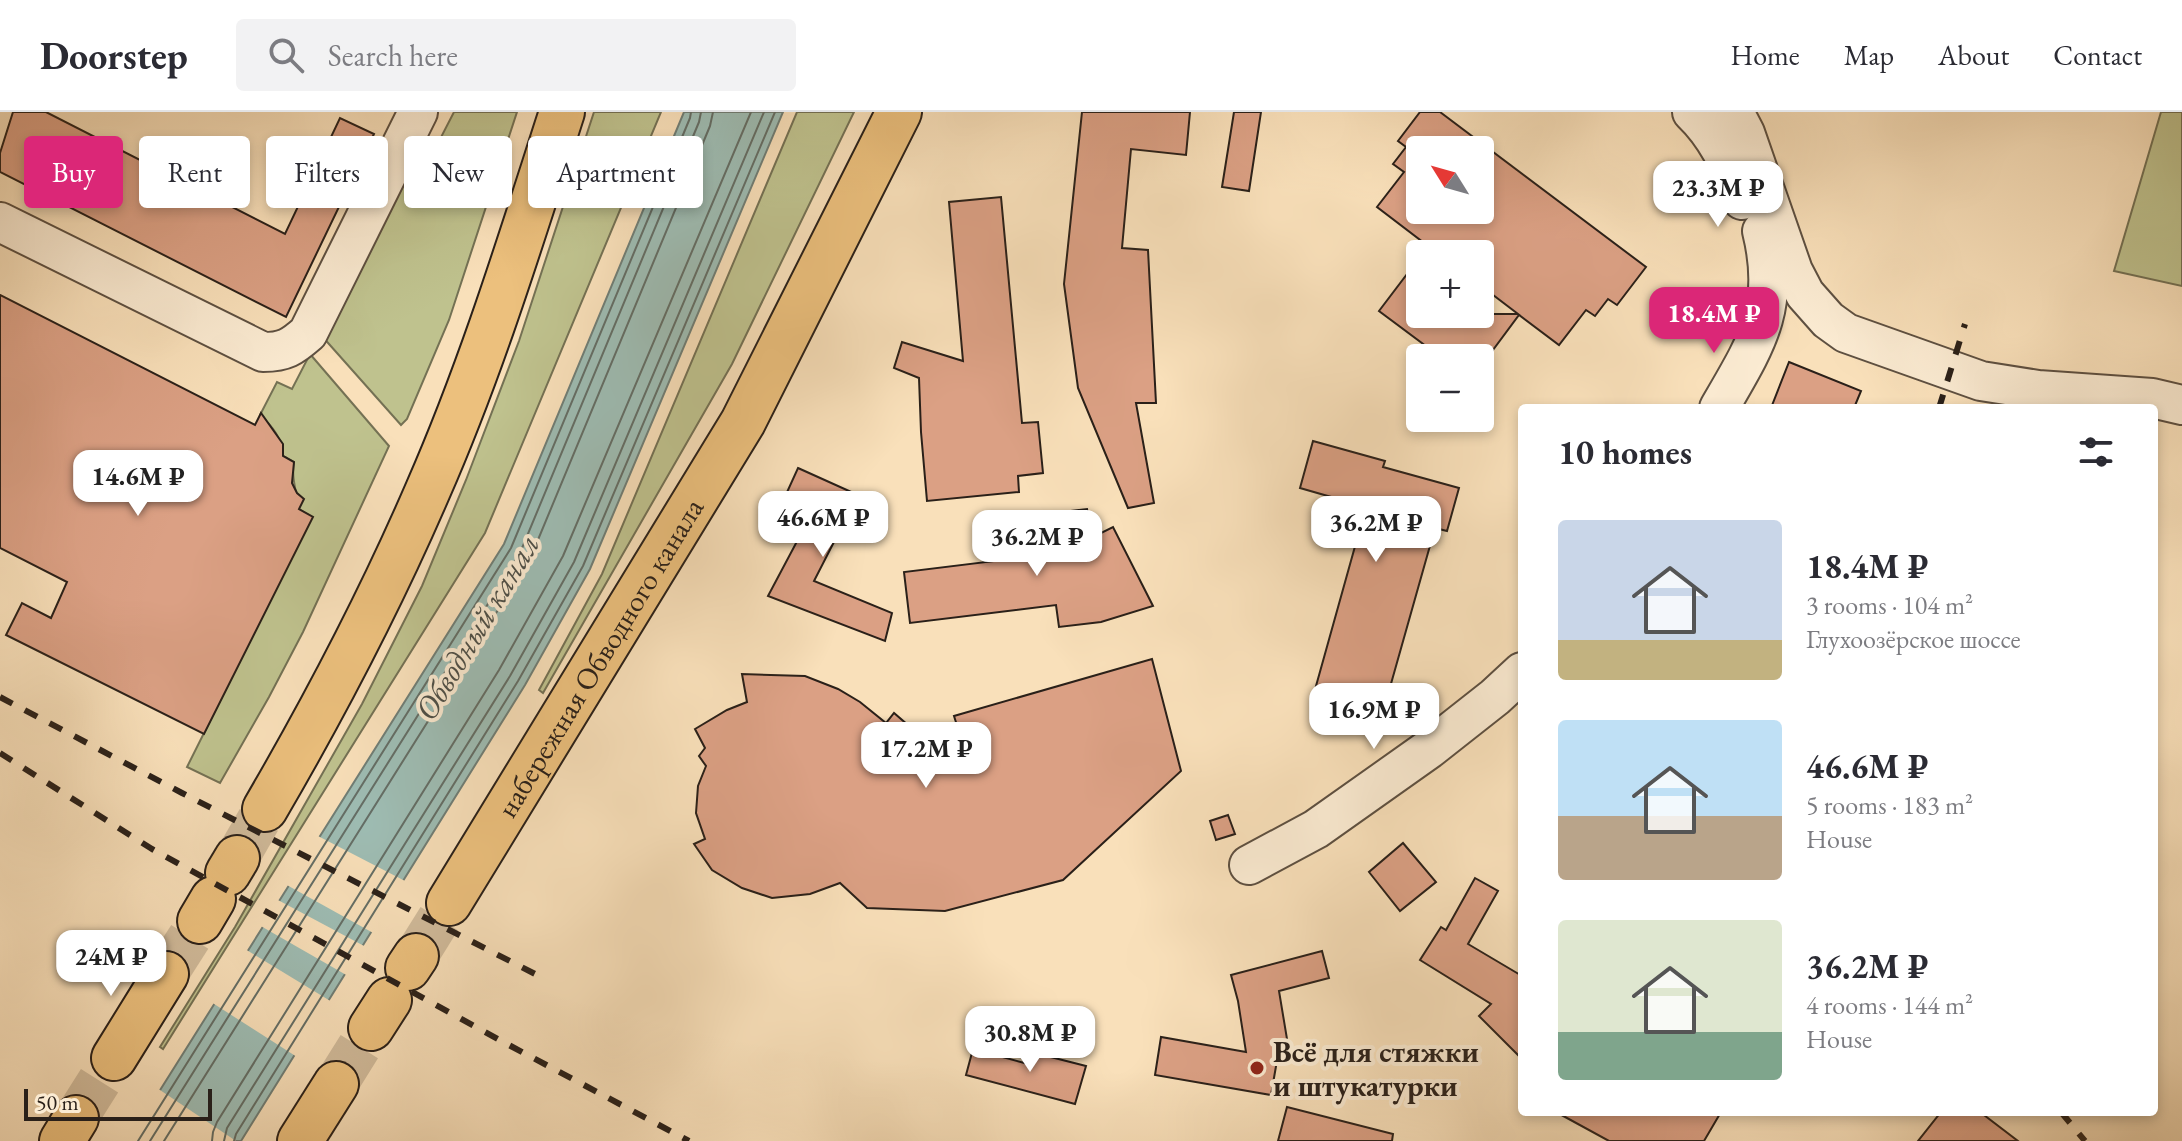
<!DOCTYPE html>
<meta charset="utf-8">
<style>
body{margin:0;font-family:"EB Garamond",serif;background:#f2f2f3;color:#2b2b33;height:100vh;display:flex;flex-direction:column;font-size:30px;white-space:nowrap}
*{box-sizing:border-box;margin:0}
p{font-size:26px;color:#7c7c81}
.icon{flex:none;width:44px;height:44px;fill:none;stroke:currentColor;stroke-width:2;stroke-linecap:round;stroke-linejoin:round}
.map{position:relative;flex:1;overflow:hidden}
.details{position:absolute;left:1518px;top:292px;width:640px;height:712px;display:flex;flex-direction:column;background:#fff;border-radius:8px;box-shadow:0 4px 12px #0003}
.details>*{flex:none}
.hud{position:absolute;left:24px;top:24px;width:760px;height:72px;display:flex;gap:16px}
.needle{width:52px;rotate:307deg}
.fabs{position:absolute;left:1406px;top:24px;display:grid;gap:16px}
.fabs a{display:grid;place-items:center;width:88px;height:88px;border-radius:8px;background:#fff;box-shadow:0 4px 12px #0003;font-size:40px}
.scale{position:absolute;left:24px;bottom:20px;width:188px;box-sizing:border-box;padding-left:8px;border:4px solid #2a2019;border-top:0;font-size:22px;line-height:28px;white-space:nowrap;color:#2a2019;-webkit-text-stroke:6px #fbebd2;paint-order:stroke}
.price{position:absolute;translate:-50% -68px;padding:0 18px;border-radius:16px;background:#fff;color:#222;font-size:26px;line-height:52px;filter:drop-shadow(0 2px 4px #0008)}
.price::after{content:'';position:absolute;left:50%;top:48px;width:24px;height:18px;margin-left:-12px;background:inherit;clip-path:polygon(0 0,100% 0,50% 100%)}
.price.active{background:#db2777;color:#fff}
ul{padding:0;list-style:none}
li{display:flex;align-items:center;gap:24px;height:200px;padding:0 40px}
li span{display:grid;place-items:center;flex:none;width:224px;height:160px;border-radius:8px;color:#555}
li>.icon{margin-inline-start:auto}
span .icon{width:96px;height:96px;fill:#fffc;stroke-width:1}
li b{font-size:34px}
h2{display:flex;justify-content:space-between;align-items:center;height:96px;padding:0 40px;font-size:34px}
.tag{padding:0 28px;border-radius:8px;background:#fff;box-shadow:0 4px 12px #0003;font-size:28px;line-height:72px}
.tag.active{background:#db2777;color:#fff}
header{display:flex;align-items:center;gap:48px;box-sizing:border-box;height:112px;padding:0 40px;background:#fff;border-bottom:2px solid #e1e1e2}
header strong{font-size:38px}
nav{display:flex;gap:44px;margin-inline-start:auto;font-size:28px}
.search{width:560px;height:72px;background:#f2f2f3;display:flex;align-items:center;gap:20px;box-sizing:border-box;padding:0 28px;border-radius:8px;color:#7c7c81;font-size:30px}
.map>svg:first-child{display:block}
</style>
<header>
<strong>Doorstep</strong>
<div class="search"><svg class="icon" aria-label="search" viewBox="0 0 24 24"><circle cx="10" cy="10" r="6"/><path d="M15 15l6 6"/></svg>Search here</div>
<nav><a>Home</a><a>Map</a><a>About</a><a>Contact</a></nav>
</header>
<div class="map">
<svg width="2182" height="1029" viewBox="0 0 2182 1029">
<rect width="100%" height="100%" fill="#f9e0ba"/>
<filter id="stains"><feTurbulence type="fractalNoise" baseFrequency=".0025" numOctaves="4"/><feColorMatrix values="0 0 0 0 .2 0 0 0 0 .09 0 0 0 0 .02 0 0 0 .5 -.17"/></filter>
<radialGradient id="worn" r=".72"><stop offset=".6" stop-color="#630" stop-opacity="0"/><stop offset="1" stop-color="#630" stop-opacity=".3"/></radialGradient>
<g fill="#bfc28e" stroke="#747154" stroke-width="2">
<polygon points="454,0 517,0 449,208 407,307 401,313 321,223 412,43 422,36 435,37"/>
<polygon points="594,0 661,0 485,421 163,937 160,935 235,815 362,592 422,474 466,368 519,229"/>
<polygon points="797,0 854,0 732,252 543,581 539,578 602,462"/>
<polygon points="2161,0 2182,0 2182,174 2114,159"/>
<path d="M310 242 389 334 303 520 269 585 220 671 187 655 312 405 299 397C297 380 291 367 294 350L283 344C282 326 273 315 260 303L277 270 292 277Z"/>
</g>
<polygon fill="#9ebdb4" stroke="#707e76" stroke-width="2" points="684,0 783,0 590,457 525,573 241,1029 128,1029 504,432"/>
<g fill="#f9e0ba">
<polygon points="316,723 407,770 375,822 285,772"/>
<polygon points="276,787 366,835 348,864 259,813"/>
<polygon points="245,837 332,890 297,945 211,890"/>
<polygon points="157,976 236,1029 124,1029"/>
</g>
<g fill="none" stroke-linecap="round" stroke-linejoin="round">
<g stroke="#646e66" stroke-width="2">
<polyline points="138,1029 511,436 690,6 691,0"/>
<polyline points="150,1029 520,441 699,10 701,0"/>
<polyline points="164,1029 530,447 710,14 713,0"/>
<polyline points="212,1029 213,1020 217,1010 499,558 563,444 751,0"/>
<polyline points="224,1029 227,1016 510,564 574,450 764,0"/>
<polyline points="234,1029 236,1022 518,569 583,454 775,0"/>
</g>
</g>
<g fill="#dba084" stroke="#2a2019" stroke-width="2" fill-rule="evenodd">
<polygon points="13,0 46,0 285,122 340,6 374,22 286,205 0,60 0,41"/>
<polygon points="1082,0 1190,0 1186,43 1131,37 1122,136 1148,138 1156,291 1136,291 1154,391 1128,396 1078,276 1064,172"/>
<polygon points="1234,0 1261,0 1249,79 1222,75"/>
<path d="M1420 0H1440L1646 155 1617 193 1608 187 1595 204 1586 198 1559 233 1519 203 1487 246H1442L1379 199 1420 145V202H1518L1480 173V142H1422L1428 134 1377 95 1404 60 1393 52 1406 35 1398 29ZM1480 38V98H1420V38Z"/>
<polygon points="1001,85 1022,311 1038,310 1043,361 1018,364 1019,380 927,389 921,320 919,266 894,256 902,230 963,249 949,90"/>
<polygon points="0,183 255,313 261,301 283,332 283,344 294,350 292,371 297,381 304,387 299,397 313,405 204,622 6,523 22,491 51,506 67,470 0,436"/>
<polygon points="1789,250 1861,279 1854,296 1771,296"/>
<polygon points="1313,329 1385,349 1383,355 1459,376 1447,419 1435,416 1385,593 1316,574 1366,395 1300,376"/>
<polygon points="798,356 858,383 814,469 892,501 885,529 768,484 811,403 783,389"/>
<polygon points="1087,397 1091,426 1113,415 1153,494 1101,510 1059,515 1056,493 910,511 904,460 1003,448 1001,430 1048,424 1045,402"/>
<polygon points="1152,547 1181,659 1063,768 945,799 867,796 840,771 810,782 772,786 742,776 712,758 694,732 705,727 696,701 698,674 706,654 699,644 705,636 695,617 727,598 747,590 742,562 805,564 838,577 860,590 886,611 894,601 916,620 930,639 962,629 954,604"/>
<polygon points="1228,703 1235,722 1216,728 1210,709"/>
<polygon points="1403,731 1436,770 1400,799 1369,760"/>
<polygon points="1475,766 1498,779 1468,832 1522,864 1522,947 1479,904 1491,892 1420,848 1441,815 1446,818"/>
<polygon points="1322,839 1329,866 1279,879 1289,939 1279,937 1271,983 1155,963 1161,925 1246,940 1238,889 1231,863"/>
<polygon points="973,937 1028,952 1031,940 1086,954 1075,992 966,963"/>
<polygon points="1287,995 1393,1022 1392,1029 1278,1029"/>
<polygon points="1556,1000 1721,1000 1704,1029 1609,1029"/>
<polygon points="1941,1000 1980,1000 2018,1029 1918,1029"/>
</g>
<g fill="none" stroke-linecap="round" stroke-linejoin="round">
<g stroke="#d0ba9a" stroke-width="44" stroke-dasharray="44 22" stroke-linecap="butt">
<polyline points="237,746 265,697"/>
<polyline points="416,844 449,791"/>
<polyline points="166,862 200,809"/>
<polyline points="336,972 371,916"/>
<polyline points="76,1006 114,946"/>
</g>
<g stroke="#5e5041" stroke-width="42">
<g id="minor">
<path d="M1692 0C1717 24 1732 55 1742 88"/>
<polyline points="1734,0 1745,21 1793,159 1805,182 1828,208 1846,221 1981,269 2038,278 2152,286 2182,293"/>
<path d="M0 110 263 240C285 240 292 235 308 221L418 0"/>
<path d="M1719 296C1756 232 1781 196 1762 119"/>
<polyline points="1249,753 1316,717 1429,637 1495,585 1522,560"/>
</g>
</g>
<g stroke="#2a2019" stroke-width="48">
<g id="major">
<path d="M265 697C325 594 381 487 428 378 482 255 521 127 562 0"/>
<polyline points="228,761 237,746"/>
<path id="s1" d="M449 791 743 310 899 0"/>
<polyline points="200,809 213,787"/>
<polyline points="408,856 416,844"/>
<polyline points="371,916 389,888"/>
<polyline points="114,946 166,862"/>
<polyline points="62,1029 76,1006"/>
<polyline points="300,1029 336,972"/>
</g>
</g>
<use href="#minor" stroke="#fbebd2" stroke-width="38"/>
<use href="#major" stroke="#ecc07d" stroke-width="44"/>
<g stroke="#2a2019" stroke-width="6" stroke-dasharray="14 14" stroke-linecap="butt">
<polyline points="1939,296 1965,212"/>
<polyline points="0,585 182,681 543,866"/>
<polyline points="0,641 152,737 507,932 689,1029"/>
<polyline points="2061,1000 2085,1029"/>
</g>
</g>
<circle fill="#8f2418" stroke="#fbebd2" stroke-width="3" cx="1257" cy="956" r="8"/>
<g text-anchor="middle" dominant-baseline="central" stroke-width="8" stroke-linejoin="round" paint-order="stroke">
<g font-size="30" fill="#2a2019" stroke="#fbebd2">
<text stroke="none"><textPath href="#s1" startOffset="288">набережная Обводного канала</textPath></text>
</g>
<g font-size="30" font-weight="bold" fill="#2a2019" stroke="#fbebd2" text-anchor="start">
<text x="1273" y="939">Всё для стяжки<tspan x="1273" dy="34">и штукатурки</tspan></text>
</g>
<g font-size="32" font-style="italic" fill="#4d4f48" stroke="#fbebd2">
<text transform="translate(477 515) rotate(-59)">Обводный канал</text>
</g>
</g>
<rect width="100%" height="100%" filter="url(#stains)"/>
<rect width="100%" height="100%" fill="url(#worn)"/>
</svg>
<div class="fabs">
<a><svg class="needle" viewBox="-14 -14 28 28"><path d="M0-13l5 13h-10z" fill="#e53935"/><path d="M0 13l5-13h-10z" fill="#7c7c81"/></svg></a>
<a>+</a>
<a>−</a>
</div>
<div class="scale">50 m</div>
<b class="price" style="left:1718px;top:117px">23.3M ₽</b>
<b class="price active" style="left:1714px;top:243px">18.4M ₽</b>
<b class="price" style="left:138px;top:406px">14.6M ₽</b>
<b class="price" style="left:823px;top:447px">46.6M ₽</b>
<b class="price" style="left:1376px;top:452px">36.2M ₽</b>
<b class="price" style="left:1037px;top:466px">36.2M ₽</b>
<b class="price" style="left:1374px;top:639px">16.9M ₽</b>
<b class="price" style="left:926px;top:678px">17.2M ₽</b>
<b class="price" style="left:111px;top:886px">24M ₽</b>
<b class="price" style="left:1030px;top:962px">30.8M ₽</b>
<div class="hud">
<a class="tag active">Buy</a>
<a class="tag">Rent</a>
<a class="tag">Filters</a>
<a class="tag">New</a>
<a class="tag">Apartment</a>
</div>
<section class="details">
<h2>10 homes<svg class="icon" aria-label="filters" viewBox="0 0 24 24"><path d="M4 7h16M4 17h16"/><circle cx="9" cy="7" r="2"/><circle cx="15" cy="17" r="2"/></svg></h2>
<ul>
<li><span style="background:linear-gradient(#c9d6e8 75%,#c2b280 0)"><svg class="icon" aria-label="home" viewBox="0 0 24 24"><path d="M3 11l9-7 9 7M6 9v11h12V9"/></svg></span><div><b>18.4M ₽</b><p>3 rooms · 104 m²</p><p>Глухоозёрское шоссе</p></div></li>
<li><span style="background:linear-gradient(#bfe0f5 60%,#b9a48a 0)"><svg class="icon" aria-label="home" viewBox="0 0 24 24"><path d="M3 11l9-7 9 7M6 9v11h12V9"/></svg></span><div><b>46.6M ₽</b><p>5 rooms · 183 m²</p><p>House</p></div></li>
<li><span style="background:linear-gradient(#dfe7d0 70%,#7fa58c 0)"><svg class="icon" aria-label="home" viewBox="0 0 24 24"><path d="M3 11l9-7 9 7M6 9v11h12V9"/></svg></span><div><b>36.2M ₽</b><p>4 rooms · 144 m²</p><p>House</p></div></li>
</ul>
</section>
</div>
